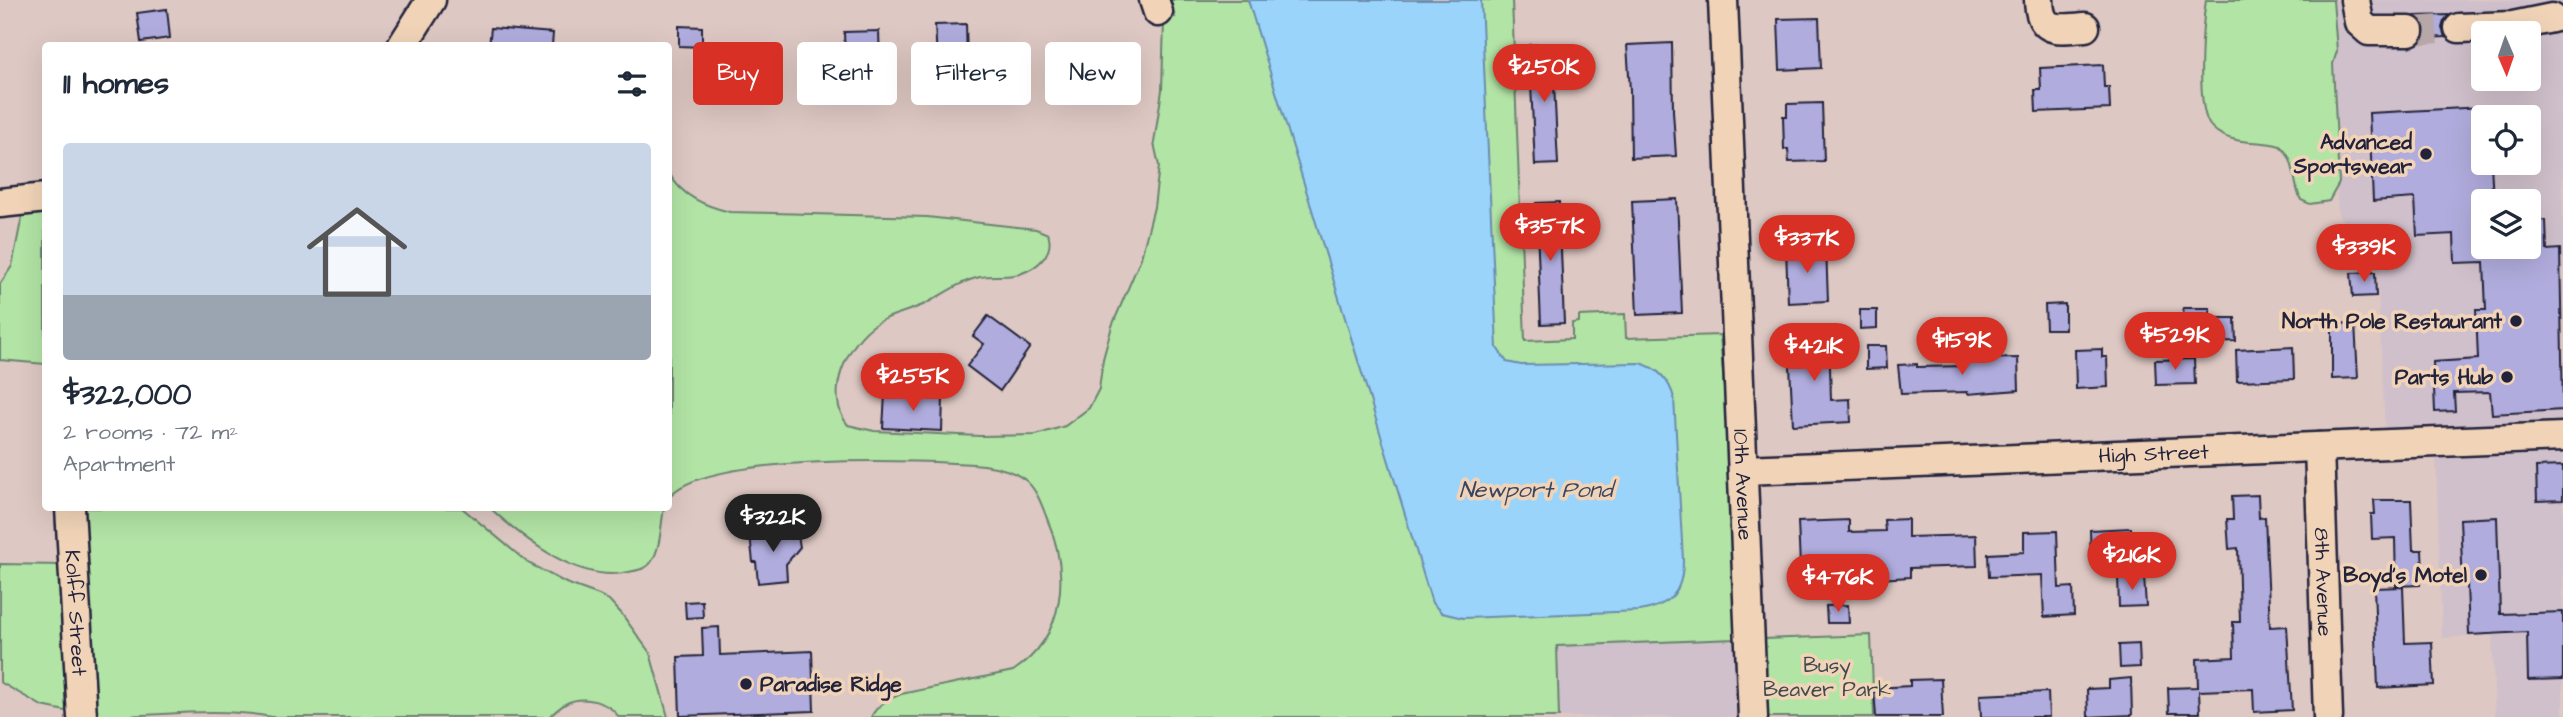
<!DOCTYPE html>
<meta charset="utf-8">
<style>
body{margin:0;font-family:"Architects Daughter",sans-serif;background:#f2f2f3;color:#1f2937;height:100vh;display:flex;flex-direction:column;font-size:26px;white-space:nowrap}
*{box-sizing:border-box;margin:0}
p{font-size:23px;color:#747a83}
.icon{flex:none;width:38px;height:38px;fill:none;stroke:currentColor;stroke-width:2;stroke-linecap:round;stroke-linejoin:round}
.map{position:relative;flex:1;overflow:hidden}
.details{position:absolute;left:42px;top:42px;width:630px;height:469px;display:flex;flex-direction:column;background:#fff;border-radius:7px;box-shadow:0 7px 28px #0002}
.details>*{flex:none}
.top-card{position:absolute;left:693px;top:42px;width:665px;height:63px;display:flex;gap:14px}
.needle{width:46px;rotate:178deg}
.tools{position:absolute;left:2471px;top:21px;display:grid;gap:14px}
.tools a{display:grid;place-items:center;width:70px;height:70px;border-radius:7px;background:#fff;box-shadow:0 7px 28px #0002;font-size:35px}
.price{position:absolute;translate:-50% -60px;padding:0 16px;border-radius:24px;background:#d93025;color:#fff;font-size:23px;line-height:46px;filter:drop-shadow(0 2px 4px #0008)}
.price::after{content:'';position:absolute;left:50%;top:42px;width:21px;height:16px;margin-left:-10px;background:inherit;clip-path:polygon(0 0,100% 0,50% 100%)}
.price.active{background:#222;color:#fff}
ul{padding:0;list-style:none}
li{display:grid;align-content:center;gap:14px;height:371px;padding:0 21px}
li span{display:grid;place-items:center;height:217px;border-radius:7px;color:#555}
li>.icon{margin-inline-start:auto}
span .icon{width:126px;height:126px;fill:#fffc;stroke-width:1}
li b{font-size:30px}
h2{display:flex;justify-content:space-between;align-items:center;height:84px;padding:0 21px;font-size:30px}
.chip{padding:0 24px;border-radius:7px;background:#fff;box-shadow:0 7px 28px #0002;font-size:24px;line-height:63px}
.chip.active{background:#d93025;color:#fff}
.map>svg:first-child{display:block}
</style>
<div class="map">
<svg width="2563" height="717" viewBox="0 0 2563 717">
<rect width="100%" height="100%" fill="#dec8c3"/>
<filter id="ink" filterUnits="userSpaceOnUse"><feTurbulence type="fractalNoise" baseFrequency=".0143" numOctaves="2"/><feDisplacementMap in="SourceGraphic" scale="14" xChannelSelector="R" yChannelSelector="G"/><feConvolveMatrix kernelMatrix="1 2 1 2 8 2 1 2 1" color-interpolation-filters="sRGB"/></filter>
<g filter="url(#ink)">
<g fill="#d0c0cb" fill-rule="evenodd">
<path d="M2327 0H2563V423L2385 430 2377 270 2338 214ZM2483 33H2529V79H2483ZM2483 117H2529V163H2483ZM2483 201H2529V247H2483Z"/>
<polygon points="2563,453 2563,717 2495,717 2492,636 2442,638 2436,459"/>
<polygon points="1735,639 1738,717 1392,717 1371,653"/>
</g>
<g fill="#b2e4a5" stroke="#6a8370" stroke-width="2">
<path d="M1170 0H1512L1525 341 1572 339V323L1579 322V316L1625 314 1626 338 1720 335 1726 415 1735 639 1557 646 1559 717H871C878 704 887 700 901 694L1013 671C1067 636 1070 571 1046 516 1041 503 1036 488 1024 479 1012 470 999 467 984 465 926 460 704 452 669 497V173C681 196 705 206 730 212L927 217 1036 229 1048 234C1054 250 1042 264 1027 271 1012 279 996 274 980 277 961 281 944 294 927 303 911 311 892 314 877 323 847 342 823 395 848 425L874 431 980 436 1036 435 1065 426 1089 408 1099 389 1103 359 1112 326 1141 258 1154 207 1159 166 1154 143 1162 90 1164 20 1175 17Z"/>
<path d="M2206 0H2333L2337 51 2333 64 2339 183 2329 201 2310 204 2301 200C2292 183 2297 160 2280 146 2262 140 2240 145 2222 135 2216 132 2209 126 2207 120 2197 95 2202 27 2206 0Z"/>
<polygon points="45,207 45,364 0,360 0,284 12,266 23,211"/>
<path d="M81 508H462L528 563 566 583 599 595 609 600 621 613 650 653 668 717H619C609 702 584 695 567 703 561 706 555 712 549 717H272C214 706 152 717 93 717Z"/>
<path d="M490 508H664C661 523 661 547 652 561 647 569 638 570 629 572 579 584 524 539 490 508Z"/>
<polygon points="0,564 62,565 70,712 42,706 0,682"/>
<polygon points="1871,635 1874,717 1766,717 1764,639"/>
</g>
<path fill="#9ad4fa" stroke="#6a8dae" stroke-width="2" d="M1248 0H1481L1497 348 1507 362 1521 365 1640 363C1658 368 1669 379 1674 398L1683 560C1683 591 1672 605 1640 611L1463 618 1442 613 1432 603Z"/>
<g fill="#b0acdd" stroke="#22223b" stroke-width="2">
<polygon points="167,9 170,38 141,42 137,13"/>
<polygon points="2449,15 2444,21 2442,28 2445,37 2424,38 2424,23 2416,16"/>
<polygon points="1819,18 1821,68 1780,70 1778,19"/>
<polygon points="966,24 967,58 960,58 961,73 946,73 945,59 937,59 935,25"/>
<polygon points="679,26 702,27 702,47 679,46"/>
<polygon points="491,28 553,33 552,46 489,46"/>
<polygon points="879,31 880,62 845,63 844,32"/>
<polygon points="1672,43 1673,111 1676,156 1631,158 1630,90 1627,45"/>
<polygon points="1552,44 1558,164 1535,165 1529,45"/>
<polygon points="2103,65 2104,87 2109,87 2110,109 2036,112 2035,90 2041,90 2040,68"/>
<polygon points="1822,103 1824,161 1789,162 1788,149 1784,149 1783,116 1787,116 1787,104"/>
<polygon points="2483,107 2483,163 2491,163 2493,201 2483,201 2483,247 2529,247 2529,221 2546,220 2547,250 2560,249 2563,410 2492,414 2490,392 2454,393 2455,411 2435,412 2433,362 2478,359 2476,310 2486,310 2484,262 2455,263 2454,234 2417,236 2415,198 2373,201 2369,113"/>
<polygon points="1677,199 1682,313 1637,315 1632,201"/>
<polygon points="1559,202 1564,323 1541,324 1536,203"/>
<polygon points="1826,247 1828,301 1788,303 1786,248"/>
<polygon points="2375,272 2376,296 2353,297 2351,273"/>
<polygon points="2065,304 2065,329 2046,329 2045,305"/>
<polygon points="2183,308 2210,308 2210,318 2235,318 2236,341 2184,343"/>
<polygon points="1860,310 1877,310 1877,328 1860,329"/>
<polygon points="988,316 1030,347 1000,391 967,366 984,344 973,336"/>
<polygon points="2355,323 2358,378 2332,379 2332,324"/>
<polygon points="1829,334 1831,400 1850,399 1851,422 1793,425 1789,346 1794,346 1794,335"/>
<polygon points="1866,346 1886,346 1887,368 1866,369"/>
<polygon points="2293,347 2294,379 2237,381 2236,350"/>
<polygon points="2102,349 2102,357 2107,357 2108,387 2076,389 2075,350"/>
<polygon points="2018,358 2019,390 1967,394 1967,392 1901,394 1898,365 1917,364 1917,367 1966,366 1966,359"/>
<polygon points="2194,359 2195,384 2156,385 2155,360"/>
<polygon points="885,394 943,397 942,431 883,428"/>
<polygon points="2563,466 2563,500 2537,501 2536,467"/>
<polygon points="2258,495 2259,518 2265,517 2270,627 2287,626 2292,710 2254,712 2253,689 2199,691 2200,713 2169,713 2168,688 2198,687 2197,659 2234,657 2233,622 2240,622 2238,548 2229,549 2227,519 2233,519 2232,496"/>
<polygon points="2374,500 2411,500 2413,550 2422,550 2423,572 2419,572 2420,585 2396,586 2395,538 2372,539 2371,514 2375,514"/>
<polygon points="2497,517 2500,614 2563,612 2563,679 2528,680 2527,632 2469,635 2467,584 2463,584 2460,519"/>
<polygon points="1908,519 1908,537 1976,535 1977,566 1910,568 1910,577 1879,579 1878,561 1800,565 1798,522 1849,520 1849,532 1885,531 1884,520"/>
<polygon points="2131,528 2133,565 2106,567 2105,558 2091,559 2090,530"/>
<polygon points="790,531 798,536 800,547 786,564 787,580 758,583 756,562 753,562 750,535"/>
<polygon points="2057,531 2059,588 2073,587 2074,615 2044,617 2042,575 1989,577 1988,554 2024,552 2024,532"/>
<polygon points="2144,576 2146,606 2119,607 2118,577"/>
<polygon points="2403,587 2405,643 2432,642 2434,685 2378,688 2374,588"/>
<polygon points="702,601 703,617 686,618 685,602"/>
<polygon points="1848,605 1849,623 1827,623 1826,606"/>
<polygon points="719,627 720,655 812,651 814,711 680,716 678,657 703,656 702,628"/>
<polygon points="2139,644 2140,667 2120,668 2119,645"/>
<polygon points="2131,678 2132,715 2088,717 2087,689 2109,688 2109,680"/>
<polygon points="1941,679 1943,717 1876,717 1874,688 1910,686 1910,680"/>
<polygon points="2048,692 2049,717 1981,717 1980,695"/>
</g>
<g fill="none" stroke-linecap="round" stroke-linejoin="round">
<polyline stroke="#b8a7a8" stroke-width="28" stroke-dasharray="28 14" stroke-linecap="butt" points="2409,31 2459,28"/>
<g stroke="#22223b" stroke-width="33">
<g id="minor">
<polyline points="1154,0 1158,12"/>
<path id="s1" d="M1723 0 1753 717"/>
<path d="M2039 0C2040 34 2058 29 2085 27"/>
<polyline points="2355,0 2359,22 2369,31 2409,31"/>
<polyline points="2459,28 2513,26 2552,18"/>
<polyline points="402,46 431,0"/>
<polyline points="0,203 46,198"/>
<path id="s2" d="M2319 447 2328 717"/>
<path id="s3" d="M1743 470 2563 437"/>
<path id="s4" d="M70 508 82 717"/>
</g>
</g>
<use href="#minor" stroke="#f1d4b8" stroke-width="28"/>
</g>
</g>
<g fill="#22223b" stroke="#f1d4b8" stroke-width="2.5">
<circle cx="2426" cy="154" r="7"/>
<circle cx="2516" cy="321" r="7"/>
<circle cx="2507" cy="377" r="7"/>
<circle cx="2481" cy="575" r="7"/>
<circle cx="746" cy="684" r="7"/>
</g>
<g text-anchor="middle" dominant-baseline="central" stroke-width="7" stroke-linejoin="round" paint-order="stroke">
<g font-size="21" font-weight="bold" fill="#22223b" stroke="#f1d4b8" text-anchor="end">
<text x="2412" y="142">Advanced<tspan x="2412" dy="24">Sportswear</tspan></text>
<text x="2502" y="321">North Pole Restaurant</text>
<text x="2493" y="377">Parts Hub</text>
<text x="2467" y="575">Boyd's Motel</text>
<text x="760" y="684" text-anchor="start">Paradise Ridge</text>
</g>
<g font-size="21" fill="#22223b" stroke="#f1d4b8">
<text stroke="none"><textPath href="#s3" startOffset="411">High Street</textPath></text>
<text stroke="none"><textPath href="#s1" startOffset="485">10th Avenue</textPath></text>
<text stroke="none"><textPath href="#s2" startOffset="135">8th Avenue</textPath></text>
<text stroke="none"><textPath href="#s4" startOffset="105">Kolff Street</textPath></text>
</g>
<g font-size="21" fill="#3f4950" stroke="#f1d4b8">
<text x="1827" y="665">Busy<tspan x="1827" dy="24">Beaver Park</tspan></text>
</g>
<g font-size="23" font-style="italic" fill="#3a4661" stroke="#f1d4b8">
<text x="1536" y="490">Newport Pond</text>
</g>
</g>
</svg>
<div class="tools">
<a><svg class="needle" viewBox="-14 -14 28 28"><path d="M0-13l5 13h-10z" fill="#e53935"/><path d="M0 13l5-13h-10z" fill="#747a83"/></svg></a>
<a><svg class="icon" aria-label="locate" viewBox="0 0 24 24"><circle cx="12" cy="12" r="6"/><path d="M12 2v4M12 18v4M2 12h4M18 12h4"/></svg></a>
<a><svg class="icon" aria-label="layers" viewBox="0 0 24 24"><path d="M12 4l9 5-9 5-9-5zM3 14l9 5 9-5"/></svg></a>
</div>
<b class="price" style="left:1544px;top:104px">$250K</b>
<b class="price" style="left:1550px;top:263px">$357K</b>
<b class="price" style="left:1807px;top:275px">$337K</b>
<b class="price" style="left:2364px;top:284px">$339K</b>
<b class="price" style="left:2175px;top:372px">$529K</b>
<b class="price" style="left:1962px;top:377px">$159K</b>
<b class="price" style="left:1814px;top:383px">$421K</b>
<b class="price" style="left:913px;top:413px">$255K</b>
<b class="price active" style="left:773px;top:554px">$322K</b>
<b class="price" style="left:2132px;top:592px">$216K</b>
<b class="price" style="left:1838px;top:614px">$476K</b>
<div class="top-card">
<a class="chip active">Buy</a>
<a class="chip">Rent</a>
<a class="chip">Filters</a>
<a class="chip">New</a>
</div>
<section class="details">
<h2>11 homes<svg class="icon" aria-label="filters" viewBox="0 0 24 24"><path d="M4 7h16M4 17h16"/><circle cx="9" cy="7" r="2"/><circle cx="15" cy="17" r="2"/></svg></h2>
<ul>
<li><span style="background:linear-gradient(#c9d6e8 70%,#9aa5b1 0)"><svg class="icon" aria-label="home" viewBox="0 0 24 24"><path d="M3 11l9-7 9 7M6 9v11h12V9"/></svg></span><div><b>$322,000</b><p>2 rooms · 72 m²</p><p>Apartment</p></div></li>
</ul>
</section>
</div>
